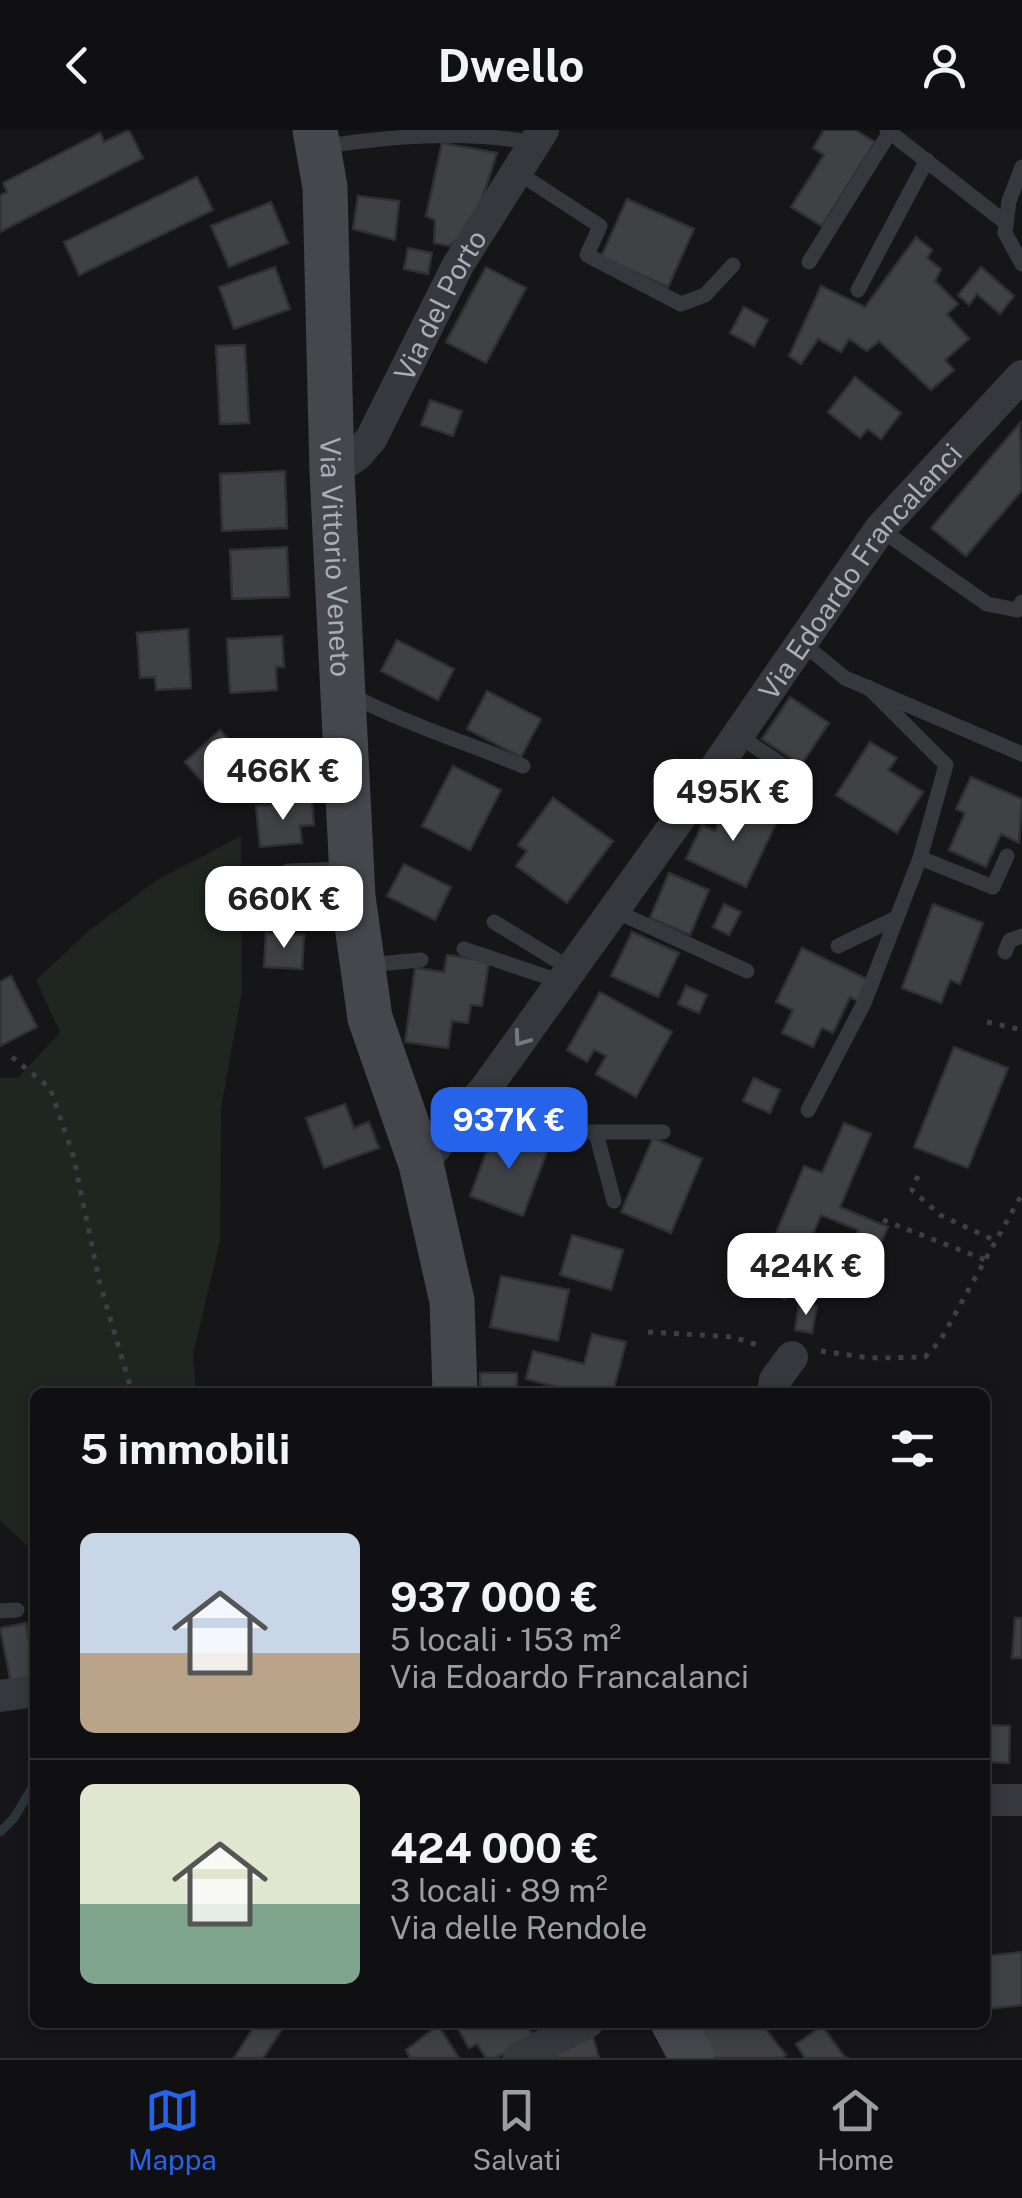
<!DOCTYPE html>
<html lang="it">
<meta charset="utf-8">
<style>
body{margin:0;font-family:"Public Sans",sans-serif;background:#19191b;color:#f1f3f6;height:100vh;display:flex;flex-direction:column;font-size:38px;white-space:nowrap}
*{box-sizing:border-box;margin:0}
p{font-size:32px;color:#9c9d9f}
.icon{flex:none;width:55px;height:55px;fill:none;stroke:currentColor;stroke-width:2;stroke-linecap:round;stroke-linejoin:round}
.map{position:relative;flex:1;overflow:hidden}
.panel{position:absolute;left:30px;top:1258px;width:960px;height:640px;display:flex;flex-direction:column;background:#101012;border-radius:15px;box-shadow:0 5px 15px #0003,0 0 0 2px #303032}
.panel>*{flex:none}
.price{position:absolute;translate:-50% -85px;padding:0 22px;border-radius:20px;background:#fff;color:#222;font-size:32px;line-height:65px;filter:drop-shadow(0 2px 5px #0008)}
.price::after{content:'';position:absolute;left:50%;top:60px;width:30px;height:22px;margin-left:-15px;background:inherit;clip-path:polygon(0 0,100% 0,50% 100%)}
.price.current{background:#2563eb;color:#fff}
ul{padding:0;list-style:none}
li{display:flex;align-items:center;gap:30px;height:250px;padding:0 50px}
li+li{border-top:2px solid #303032}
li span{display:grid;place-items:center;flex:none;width:280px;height:200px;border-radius:15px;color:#555}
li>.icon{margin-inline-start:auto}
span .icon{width:120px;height:120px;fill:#fffc;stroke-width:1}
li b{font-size:42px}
h2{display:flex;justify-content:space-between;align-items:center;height:120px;padding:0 50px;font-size:42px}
header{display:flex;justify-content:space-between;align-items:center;height:130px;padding:0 50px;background:#101012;font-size:45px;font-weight:700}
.tabs{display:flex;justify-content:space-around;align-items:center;height:140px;border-top:2px solid #303032;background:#101012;font-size:28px;color:#9c9d9f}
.tabs a{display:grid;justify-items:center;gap:5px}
.tabs .current{color:#2563eb}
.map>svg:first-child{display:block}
</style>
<header><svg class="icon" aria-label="back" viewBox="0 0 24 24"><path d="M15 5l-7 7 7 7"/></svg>Dwello<svg class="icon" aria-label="person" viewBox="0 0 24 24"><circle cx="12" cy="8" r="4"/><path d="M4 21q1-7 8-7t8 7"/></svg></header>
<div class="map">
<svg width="1022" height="1928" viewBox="0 0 1022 1928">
<rect width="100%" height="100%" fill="#161618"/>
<polygon fill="#1e261f" points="241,706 242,862 221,978 220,1110 193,1225 196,1262 35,1262 35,1423 0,1390 0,948 18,948 60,902 36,850 90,800 157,750"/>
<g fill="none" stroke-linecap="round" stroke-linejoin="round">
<polyline stroke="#2c353c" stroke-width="9" points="0,1702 14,1688 35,1653"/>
</g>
<g fill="#404145" stroke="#303034" stroke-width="2.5">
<polygon points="129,0 143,28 0,102 0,65 7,62 3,53 100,3 104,12"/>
<polygon points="824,0 855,0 875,12 822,96 791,77 824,25 813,18"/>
<polygon points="442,13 497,23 474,94 449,116 434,113 435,90 426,86"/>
<polygon points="197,47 213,80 79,145 64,112"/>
<polygon points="358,66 399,71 395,110 353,99"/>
<polygon points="627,69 694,99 668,157 601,127"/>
<polygon points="271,72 288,113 229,137 211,96"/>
<polygon points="916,107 932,120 927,128 941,139 935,151 958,174 947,184 969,209 945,230 954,240 931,260 879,211 867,221 849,209 841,222 818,209 801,234 789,226 821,156 865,177"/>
<polygon points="408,118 432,123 428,144 404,139"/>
<polygon points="275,137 290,179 234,199 219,157"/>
<polygon points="486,137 526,158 486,233 446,212"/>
<polygon points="981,137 1014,166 1000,184 977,164 969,175 958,165"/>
<polygon points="744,177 768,190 754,216 730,203"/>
<polygon points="245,215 249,293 220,294 216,216"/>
<polygon points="855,247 901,283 881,309 868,299 860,308 828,282"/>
<polygon points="430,270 462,281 453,306 421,295"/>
<polygon points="1020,293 1022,360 966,426 931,398"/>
<polygon points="285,341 287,398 222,401 220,344"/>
<polygon points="287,417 289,467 232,469 230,420"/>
<polygon points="188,499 191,558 156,560 155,547 140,548 137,503"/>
<polygon points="282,506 284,537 276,537 277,560 230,563 227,509"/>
<polygon points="397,510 454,539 438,570 381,541"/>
<polygon points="487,561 541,589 521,627 467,599"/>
<polygon points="790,567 829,593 801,635 762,609"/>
<polygon points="220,600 248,632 212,663 185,632"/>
<polygon points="870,612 897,628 888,640 923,662 897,703 836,665"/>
<polygon points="453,636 501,660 470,720 422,696"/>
<polygon points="971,647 1022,669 1019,713 1001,704 986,737 949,720 965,683 956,679"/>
<polygon points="553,668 613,711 567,773 516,736 527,721 518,715"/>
<polygon points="312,671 314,695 300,696 302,713 260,717 256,676"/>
<polygon points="728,671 776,693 746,757 686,729 702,695 715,701"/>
<polygon points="404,734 451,757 435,790 387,766"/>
<polygon points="669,743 709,760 690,805 650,788"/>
<polygon points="724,774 741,782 729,805 713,797"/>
<polygon points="933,774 983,793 960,854 950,850 941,873 902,858"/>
<polygon points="632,802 679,823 658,867 611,846"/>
<polygon points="266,803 304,805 302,839 264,837"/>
<polygon points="802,818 869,850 858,871 850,867 833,903 822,898 813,917 782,903 793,880 776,872"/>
<polygon points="447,825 489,831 482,876 471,875 468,893 452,891 448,918 405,912 415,838 444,842"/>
<polygon points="11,846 37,897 0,916 0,852"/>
<polygon points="686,856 707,865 699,883 678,874"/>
<polygon points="600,862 672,902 636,967 596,944 606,926 594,920 587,932 567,920"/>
<polygon points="954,917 1008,938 968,1038 914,1017"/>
<polygon points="754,948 780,960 770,983 743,971"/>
<polygon points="345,974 354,998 369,992 379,1018 324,1038 306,988"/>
<polygon points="844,993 871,1004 840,1077 888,1097 873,1130 850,1120 858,1100 821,1085 785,1169 754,1156 804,1036 822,1043"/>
<polygon points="495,999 548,1019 523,1086 470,1066"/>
<polygon points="653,1008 702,1029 671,1103 621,1082"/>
<polygon points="572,1105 623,1120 611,1160 560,1145"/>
<polygon points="501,1146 569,1160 558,1211 490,1197"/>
<polygon points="799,1173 817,1176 812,1203 795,1200"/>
<polygon points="592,1204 626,1212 613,1262 577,1262 526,1249 533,1221 584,1234"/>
<rect x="480" y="1243" width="37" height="19"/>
<polygon points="1015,1488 1022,1488 1022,1528 1012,1528"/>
<polygon points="26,1493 35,1547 11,1553 0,1498"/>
<polygon points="985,1595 1010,1596 1009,1633 985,1632"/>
<polygon points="1022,1822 1022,1875 985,1879 985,1826"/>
<polygon points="257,1892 272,1892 282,1899 263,1928 234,1928"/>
<polygon points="454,1892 524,1892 536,1909 495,1928 486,1928 477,1914 469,1918"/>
<polygon points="681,1892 760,1892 786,1925 782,1928 700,1928"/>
<polygon points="438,1895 459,1928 410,1928 406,1920"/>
<polygon points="822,1896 844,1926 847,1928 805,1928 796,1914"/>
<polygon points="592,1903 599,1928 542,1928"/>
</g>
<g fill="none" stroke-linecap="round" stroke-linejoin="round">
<g stroke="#3d3f44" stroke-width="5" stroke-dasharray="5 8" stroke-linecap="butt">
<polyline points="987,892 1022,900"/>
<polyline points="12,927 50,958 73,1025 100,1154 132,1262"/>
<polyline points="918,1046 912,1060 940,1085 996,1111"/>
<polyline points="883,1090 986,1130"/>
<polyline points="648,1202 733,1207 763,1217"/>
<polyline points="821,1221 870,1228 925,1227 940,1211 1022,1064"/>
</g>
<g stroke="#37383d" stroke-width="15">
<polyline points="887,0 1006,93"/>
<path d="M321 17C390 6 468 0 534 13"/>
<polyline points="1022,37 1009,71 1005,103 1022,134"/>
<polyline points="517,42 600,96 587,125 681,174 705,165 733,135"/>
<polyline points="809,132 890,2"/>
<polyline points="858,160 927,30"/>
<polyline points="880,399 987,474 1017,480 1022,472"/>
<polyline points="801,512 845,548 1022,624"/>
<polyline points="868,557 946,635 920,728 993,757 1007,726"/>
<path d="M351 565C406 594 465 612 523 636"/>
<polyline points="736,604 790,640"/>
<polyline points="707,650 772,676"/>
<polyline points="288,741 349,739"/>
<polyline points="613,780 747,841"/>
<polyline points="494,792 571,839"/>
<polyline points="838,816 896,788"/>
<polyline points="464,819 562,852"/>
<polyline points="1005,822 1010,810 1022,806"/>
<polyline points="366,835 421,830"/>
<polyline points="486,958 577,1002 663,1002"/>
<polyline points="808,980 864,873 920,728"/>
<polyline points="596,1003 614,1071"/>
<polyline points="0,1481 17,1480"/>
</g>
<g stroke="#37383d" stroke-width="32">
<path id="s1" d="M332 342 357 325 371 309 458 135 543 0"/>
<path id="s2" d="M421 1034 486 958 707 650 880 399 1022 246"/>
<polyline points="773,1262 775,1250 792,1227"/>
<polyline points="0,1566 35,1561"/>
<polyline points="985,1670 1022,1670"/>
<polyline points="519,1928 588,1892"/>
</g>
<g stroke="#45474d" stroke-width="45">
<path id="s3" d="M315 0 325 57 332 342 353 767 370 888 421 1034 452 1171 455 1262"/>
<polyline points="673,1892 692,1928"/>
</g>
</g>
<defs><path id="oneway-chevron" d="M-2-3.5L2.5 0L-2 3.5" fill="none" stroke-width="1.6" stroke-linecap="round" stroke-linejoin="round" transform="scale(2.5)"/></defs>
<use stroke="#757881" href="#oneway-chevron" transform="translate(521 909) rotate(126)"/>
<g text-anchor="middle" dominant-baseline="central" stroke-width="10" stroke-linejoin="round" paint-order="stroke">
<g font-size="28" fill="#a8adb8" stroke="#111113">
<text stroke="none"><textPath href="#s1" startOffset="202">Via del Porto</textPath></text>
<text stroke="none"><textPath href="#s3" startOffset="428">Via Vittorio Veneto</textPath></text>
<text stroke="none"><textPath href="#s2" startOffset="738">Via Edoardo Francalanci</textPath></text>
</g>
</g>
</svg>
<b class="price" style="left:283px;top:693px">466K €</b>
<b class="price" style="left:733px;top:714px">495K €</b>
<b class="price" style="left:284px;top:821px">660K €</b>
<b class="price current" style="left:509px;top:1042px">937K €</b>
<b class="price" style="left:806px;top:1188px">424K €</b>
<section class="panel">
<h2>5 immobili<svg class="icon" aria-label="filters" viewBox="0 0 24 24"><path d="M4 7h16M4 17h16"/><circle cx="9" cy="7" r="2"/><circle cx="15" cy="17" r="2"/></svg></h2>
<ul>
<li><span style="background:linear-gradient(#c9d6e8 60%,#b9a48a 0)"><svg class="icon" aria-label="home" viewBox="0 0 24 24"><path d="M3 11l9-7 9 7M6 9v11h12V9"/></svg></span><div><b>937 000 €</b><p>5 locali · 153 m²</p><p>Via Edoardo Francalanci</p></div></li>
<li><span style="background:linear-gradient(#dfe7d0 60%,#7fa58c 0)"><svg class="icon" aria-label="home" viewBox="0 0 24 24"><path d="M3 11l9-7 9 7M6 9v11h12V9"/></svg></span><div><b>424 000 €</b><p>3 locali · 89 m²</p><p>Via delle Rendole</p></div></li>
</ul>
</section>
</div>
<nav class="tabs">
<a class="current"><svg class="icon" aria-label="map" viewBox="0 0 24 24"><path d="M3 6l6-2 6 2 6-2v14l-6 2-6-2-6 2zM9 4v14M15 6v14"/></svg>Mappa</a>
<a><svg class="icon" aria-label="saved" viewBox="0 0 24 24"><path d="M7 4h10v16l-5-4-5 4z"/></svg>Salvati</a>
<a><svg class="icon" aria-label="home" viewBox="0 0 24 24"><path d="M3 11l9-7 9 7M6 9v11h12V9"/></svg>Home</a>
</nav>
